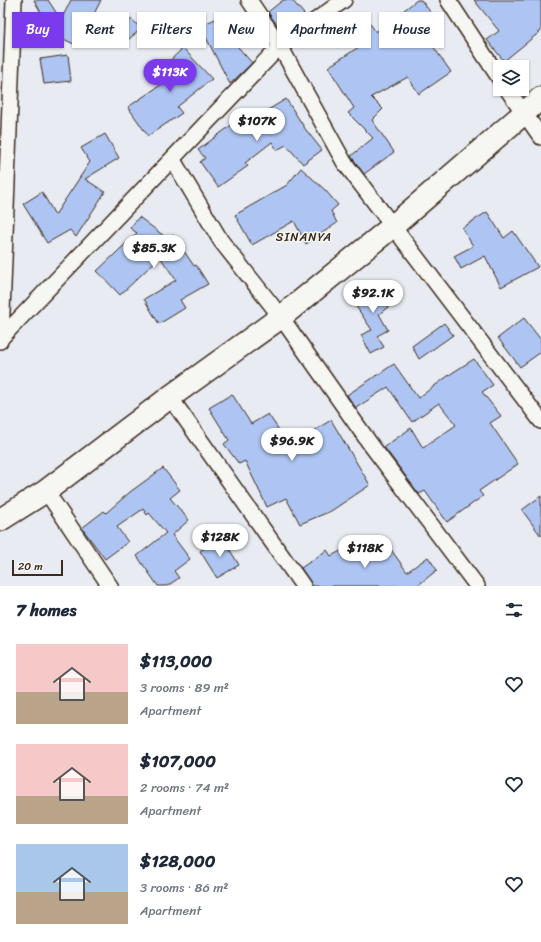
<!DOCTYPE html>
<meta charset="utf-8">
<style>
body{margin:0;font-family:Sriracha,sans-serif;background:#f6f6f7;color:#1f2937;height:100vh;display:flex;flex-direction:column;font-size:15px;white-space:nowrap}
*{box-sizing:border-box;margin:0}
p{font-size:13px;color:#747a83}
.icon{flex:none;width:22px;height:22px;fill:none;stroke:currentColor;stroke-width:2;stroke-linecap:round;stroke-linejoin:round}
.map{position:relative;height:586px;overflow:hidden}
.drawer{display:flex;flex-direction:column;background:#fff;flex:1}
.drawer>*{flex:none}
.top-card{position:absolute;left:12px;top:12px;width:517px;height:36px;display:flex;gap:8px}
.controls{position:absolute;left:493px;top:60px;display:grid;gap:8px}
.controls a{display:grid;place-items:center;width:36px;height:36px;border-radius:0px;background:#fff;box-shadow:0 1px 3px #0004;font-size:20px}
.scale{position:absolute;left:12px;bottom:10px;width:51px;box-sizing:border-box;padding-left:4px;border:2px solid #3b2a1e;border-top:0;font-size:11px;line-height:14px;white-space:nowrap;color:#3b2a1e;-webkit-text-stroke:3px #f6f6f2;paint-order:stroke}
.price{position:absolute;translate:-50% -34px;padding:0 9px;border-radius:14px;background:#fff;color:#222;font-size:13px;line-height:26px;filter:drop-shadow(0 1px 2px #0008)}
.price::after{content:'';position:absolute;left:50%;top:24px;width:12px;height:9px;margin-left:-6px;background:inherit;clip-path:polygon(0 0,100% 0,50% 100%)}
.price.active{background:#7c3aed;color:#fff}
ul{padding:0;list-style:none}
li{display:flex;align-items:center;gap:12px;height:100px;padding:0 16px}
li span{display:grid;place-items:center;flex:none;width:112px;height:80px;border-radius:0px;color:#555}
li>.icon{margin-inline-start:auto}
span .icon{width:48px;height:48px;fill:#fffc;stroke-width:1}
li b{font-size:17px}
h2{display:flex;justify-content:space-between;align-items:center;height:48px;padding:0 16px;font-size:17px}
.chip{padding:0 14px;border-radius:0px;background:#fff;box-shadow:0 1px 3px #0004;font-size:14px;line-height:36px}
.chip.active{background:#7c3aed;color:#fff}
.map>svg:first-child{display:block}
</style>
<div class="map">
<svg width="541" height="586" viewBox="0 0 541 586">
<rect width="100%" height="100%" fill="#e8ecf2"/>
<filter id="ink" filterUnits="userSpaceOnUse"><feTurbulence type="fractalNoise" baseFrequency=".025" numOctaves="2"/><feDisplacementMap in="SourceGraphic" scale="8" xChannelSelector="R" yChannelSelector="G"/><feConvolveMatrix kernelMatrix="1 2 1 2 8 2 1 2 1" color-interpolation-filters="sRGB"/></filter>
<g filter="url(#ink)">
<g fill="#aec5f3" stroke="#3b2a1e">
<polygon points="34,0 48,0 61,20 71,0 101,0 91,20 90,19 78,46 53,34"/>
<polygon points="283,0 292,0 304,14 282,32 268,12"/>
<polygon points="417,0 421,0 443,28 428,39 451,72 419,94 408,77 371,97 383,109 372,120 394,152 364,174 351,156 373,138 348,113 354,108 328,67 365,43 355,31 368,21 376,32"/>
<polygon points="474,0 541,0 541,31 504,61 487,40 499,31"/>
<polygon points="228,13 235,27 225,32 252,63 230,84 200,26"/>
<polygon points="132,19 141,29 129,39 120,29"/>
<polygon points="183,48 212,79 177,107 182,113 148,136 128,107 168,80 159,71"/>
<polygon points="68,55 71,81 44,84 40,59"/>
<polygon points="286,99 306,130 322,150 303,164 286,145 277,150 272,142 245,163 248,166 218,187 200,162 205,158 198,150 245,115 250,121"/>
<polygon points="105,134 119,158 85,179 105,192 76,237 70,230 47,243 23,204 42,192 55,215 90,162 81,148"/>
<polygon points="301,168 325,190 338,205 331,211 337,223 306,244 294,221 252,245 235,215 287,185"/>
<polygon points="487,212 504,238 513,231 538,267 501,287 485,256 461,269 454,256 473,246 462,228"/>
<polygon points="139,217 168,239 173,235 194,266 196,265 208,284 180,300 185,308 159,324 144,299 176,280 160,257 120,295 97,271 137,233 130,228"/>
<polygon points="375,281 392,304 379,314 388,330 377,336 384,347 371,354 361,335 372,330 351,299"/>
<polygon points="524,318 541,340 541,352 520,367 498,338"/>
<polygon points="444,323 453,335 419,359 412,346"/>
<polygon points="474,359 493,385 482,392 501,416 490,423 518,464 479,491 483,496 447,522 425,491 419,494 384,447 411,428 423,448 456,425 439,403 412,422 388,387 356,408 347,395 394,364 418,398 452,373"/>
<polygon points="232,394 251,424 268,414 290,446 331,420 370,485 331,511 300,524 286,498 267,507 245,461 239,464 224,444 229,440 209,408"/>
<polygon points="163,468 180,490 170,498 189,520 172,535 190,559 174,571 179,578 167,586 158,586 137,556 166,533 149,513 147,515 143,509 117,527 128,542 105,559 82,528 104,511 106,513 130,492"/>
<polygon points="541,496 541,536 522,510"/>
<polygon points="222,537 239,565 217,578 200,551"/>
<polygon points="384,540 407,572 428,557 437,570 417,586 313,586 301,568 327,550 331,556 354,544 359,556"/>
</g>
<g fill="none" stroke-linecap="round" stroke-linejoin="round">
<g stroke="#3b2a1e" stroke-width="18">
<g id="street">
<polyline points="249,0 280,46 344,162 541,421"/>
<polyline points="448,0 500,79"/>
<polyline points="507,89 541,137"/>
<polyline points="173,160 221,241 281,317 371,445 477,586"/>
<polyline points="1,338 280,46 344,0"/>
<polyline points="0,341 1,338 14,0"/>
<polyline points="170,397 303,586"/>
<polyline points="46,491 110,586"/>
</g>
</g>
<g stroke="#3b2a1e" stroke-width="25">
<polyline id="highway" points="0,520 46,491 170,397 281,317 393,226 523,114 541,98"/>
</g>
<use href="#street" stroke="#f6f6f2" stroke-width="15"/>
<use href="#highway" stroke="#f6f6f2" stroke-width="22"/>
</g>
</g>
<g text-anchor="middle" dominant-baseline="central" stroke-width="3" stroke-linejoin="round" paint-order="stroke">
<g font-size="12" letter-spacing="1" fill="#3b2a1e" stroke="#f6f6f2">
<text x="304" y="237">SINANYA</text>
</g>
</g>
</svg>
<div class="controls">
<a><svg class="icon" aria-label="layers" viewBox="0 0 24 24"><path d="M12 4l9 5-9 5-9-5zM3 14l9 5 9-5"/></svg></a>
</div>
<div class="scale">20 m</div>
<b class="price active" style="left:170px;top:93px">$113K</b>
<b class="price" style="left:257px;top:142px">$107K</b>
<b class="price" style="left:154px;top:269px">$85.3K</b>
<b class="price" style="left:373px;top:314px">$92.1K</b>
<b class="price" style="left:292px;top:462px">$96.9K</b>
<b class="price" style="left:220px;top:558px">$128K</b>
<b class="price" style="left:365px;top:569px">$118K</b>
<div class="top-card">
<a class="chip active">Buy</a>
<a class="chip">Rent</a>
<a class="chip">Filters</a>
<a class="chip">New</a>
<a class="chip">Apartment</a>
<a class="chip">House</a>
</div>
</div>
<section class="drawer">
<h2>7 homes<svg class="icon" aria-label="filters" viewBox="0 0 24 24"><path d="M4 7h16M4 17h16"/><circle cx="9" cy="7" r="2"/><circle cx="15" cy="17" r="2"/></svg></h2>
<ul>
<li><span style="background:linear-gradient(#f6c9c9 60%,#b9a48a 0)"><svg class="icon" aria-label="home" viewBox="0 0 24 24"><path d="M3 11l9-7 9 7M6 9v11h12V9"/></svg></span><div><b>$113,000</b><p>3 rooms · 89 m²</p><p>Apartment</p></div><svg class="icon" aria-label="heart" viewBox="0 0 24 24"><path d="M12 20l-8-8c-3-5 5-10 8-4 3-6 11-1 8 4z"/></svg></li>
<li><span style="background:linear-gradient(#f6c9c9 65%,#b9a48a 0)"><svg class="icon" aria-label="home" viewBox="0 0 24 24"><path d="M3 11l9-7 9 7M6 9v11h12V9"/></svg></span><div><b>$107,000</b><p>2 rooms · 74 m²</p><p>Apartment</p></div><svg class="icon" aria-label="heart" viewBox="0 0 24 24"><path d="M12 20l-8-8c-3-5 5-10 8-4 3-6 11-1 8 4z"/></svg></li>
<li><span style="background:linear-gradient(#a9c7e8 60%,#b9a48a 0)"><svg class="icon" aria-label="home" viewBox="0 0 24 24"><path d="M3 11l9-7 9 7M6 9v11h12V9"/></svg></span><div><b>$128,000</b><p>3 rooms · 86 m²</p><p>Apartment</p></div><svg class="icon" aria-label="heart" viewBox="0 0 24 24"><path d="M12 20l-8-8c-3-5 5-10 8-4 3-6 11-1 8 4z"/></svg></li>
</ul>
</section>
